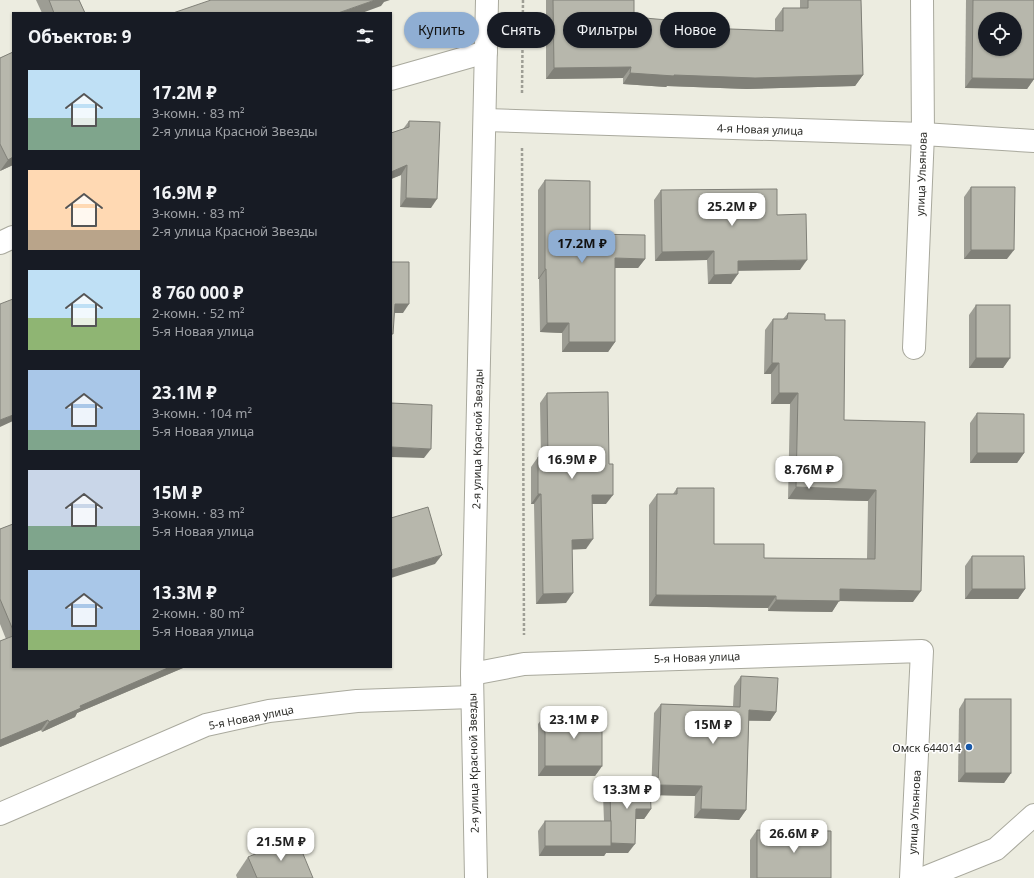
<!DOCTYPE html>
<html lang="ru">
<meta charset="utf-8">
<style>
body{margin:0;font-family:"Noto Sans",sans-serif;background:#20242c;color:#f1f3f6;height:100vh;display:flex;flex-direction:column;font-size:15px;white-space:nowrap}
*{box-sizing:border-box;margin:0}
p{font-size:13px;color:#9ea1a6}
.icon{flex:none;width:22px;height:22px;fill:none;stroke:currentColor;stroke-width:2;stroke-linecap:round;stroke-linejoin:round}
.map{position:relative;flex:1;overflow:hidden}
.sheet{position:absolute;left:12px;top:12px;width:380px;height:656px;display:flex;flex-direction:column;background:#171b24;border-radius:0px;box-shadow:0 1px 3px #0004}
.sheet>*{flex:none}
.banner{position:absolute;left:404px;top:12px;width:380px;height:36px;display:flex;gap:8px}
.fabs{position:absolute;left:978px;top:12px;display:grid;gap:8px}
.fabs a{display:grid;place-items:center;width:44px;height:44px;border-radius:50%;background:#171b24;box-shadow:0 1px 3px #0004;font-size:20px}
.price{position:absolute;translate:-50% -34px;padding:0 9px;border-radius:8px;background:#fff;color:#222;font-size:13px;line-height:26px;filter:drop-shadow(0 1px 2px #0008)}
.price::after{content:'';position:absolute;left:50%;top:24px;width:12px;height:9px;margin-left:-6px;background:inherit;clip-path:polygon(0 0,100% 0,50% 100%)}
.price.active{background:#8faed3;color:#111}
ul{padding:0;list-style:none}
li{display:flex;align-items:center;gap:12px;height:100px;padding:0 16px}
li span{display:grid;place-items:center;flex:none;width:112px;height:80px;border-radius:0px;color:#555}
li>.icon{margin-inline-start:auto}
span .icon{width:48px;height:48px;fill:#fffc;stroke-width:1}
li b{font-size:17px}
h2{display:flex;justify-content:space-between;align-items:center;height:48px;padding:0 16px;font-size:17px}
.tag{padding:0 14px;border-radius:18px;background:#171b24;box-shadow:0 1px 3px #0004;font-size:14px;line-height:36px}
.tag.active{background:#8faed3;color:#111}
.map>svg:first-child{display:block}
</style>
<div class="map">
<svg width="1034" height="878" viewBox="0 0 1034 878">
<rect width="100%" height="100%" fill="#ecece0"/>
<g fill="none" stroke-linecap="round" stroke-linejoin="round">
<g stroke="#a9a99d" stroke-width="24">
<g id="minor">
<polyline points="391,79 486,52"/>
<polyline points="485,120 923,134 1034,141"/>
<polyline points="0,243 13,237"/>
<polyline points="914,348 923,134 922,0"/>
<polyline points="472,674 524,664 922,651 911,878"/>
<polyline points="0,814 206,725 269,711 357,701 472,697"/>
<polyline points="476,878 472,674 487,0"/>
<polyline points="924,878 996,849 1034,815"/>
</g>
</g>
<g stroke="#9e9e95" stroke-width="2.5" stroke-dasharray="3 2" stroke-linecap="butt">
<polyline points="522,93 523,0"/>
<polyline points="522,148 524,635"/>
</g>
<use href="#minor" stroke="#fff" stroke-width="22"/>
</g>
<g fill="#9d9d94">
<polygon points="36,0 79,0 85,13 42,13"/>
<polygon points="546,0 634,0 634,17 678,27 775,31 775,19 783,8 800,8 800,0 861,0 863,75 855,86 747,89 667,86 666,87 623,84 623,78 546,79"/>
<polygon points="966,0 1034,0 1034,79 1027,89 965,88"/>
<polygon points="13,52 13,165 0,171 0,58"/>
<polygon points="409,121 431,208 400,207 401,175 391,179 391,133 403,129"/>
<polygon points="545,180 590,234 645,259 638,268 615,268 615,342 608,352 562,352 562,333 540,332 539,279 538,279 538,190"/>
<polygon points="971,187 1007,259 964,259 964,197"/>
<polygon points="661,190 777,215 800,270 738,270 731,284 708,284 707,260 655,261 654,200"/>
<polygon points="976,305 1010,358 1003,368 969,368 969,315"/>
<polygon points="788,313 825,320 844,420 925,422 913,602 839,601 832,612 768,611 768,608 649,606 649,505 657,494 673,494 677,488 714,544 764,558 867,559 868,501 788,499 790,404 771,404 771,374 764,374 765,330 773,319 783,319"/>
<polygon points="547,393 606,504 592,504 586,549 572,549 566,603 536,604 534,504 531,504 531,467 538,457 541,457 540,403"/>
<polygon points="977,413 1024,453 1017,463 970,463 970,423"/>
<polygon points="13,524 13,667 184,667 183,668 77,713 75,717 42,732 41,730 0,747 0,641 6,639 0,624 0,529"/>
<polygon points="972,556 1025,589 1018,599 965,599 965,566"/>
<polygon points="741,676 776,712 770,721 749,721 746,810 739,820 694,818 695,796 651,795 654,713 661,704 733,706 734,686"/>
<polygon points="965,699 1011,773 1004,783 958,782 959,709"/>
<polygon points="545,715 602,766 595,776 538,776 538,724"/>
<polygon points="610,785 651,809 644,819 636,819 628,853 606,853 604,856 539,856 538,831 545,821 604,821 603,795"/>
<polygon points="757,830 831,878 750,878 750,840"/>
<polygon points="248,857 313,878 237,878 236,875"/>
</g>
<g fill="#808078">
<polygon points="375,0 390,0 384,2 381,6 362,13 338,13"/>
<polygon points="631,67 623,78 546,79 554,68"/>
<polygon points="630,73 674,75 863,75 855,86 747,89 667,86 666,87 623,84"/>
<polygon points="972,78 1034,79 1027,89 965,88"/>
<polygon points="13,157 13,165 0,171 8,160"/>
<polygon points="407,165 401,175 391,179 391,172"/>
<polygon points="406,198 437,199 431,208 400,207"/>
<polygon points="971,250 1014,250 1007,259 964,259"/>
<polygon points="714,251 707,260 655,261 662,252"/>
<polygon points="615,258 645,259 638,268 609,268"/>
<polygon points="807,260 800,270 731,271 738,261"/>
<polygon points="545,269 546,269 539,279 538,279"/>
<polygon points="738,274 731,284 708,284 714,275"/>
<polygon points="395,304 409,304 403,313 391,313"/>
<polygon points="547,323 569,323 562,333 540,332"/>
<polygon points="569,342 615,342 608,352 562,352"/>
<polygon points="976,358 1010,358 1003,368 969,368"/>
<polygon points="772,363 779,363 771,374 764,374"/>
<polygon points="779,393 798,393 790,404 771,404"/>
<polygon points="13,415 13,421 0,427 0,420"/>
<polygon points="391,447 431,449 424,458 391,457"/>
<polygon points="977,453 1024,453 1017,463 970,463"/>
<polygon points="796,487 876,490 868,501 788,499"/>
<polygon points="538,494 541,494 534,504 531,504"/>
<polygon points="592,495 613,495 606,504 585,504"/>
<polygon points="593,539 586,549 565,550 572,540"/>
<polygon points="442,555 435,564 391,578 391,570"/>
<polygon points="840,589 921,591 913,602 839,601 832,612 768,611 776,600"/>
<polygon points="972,589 1025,589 1018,599 965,599"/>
<polygon points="573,593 566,603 536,604 543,594"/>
<polygon points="656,595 776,596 768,608 649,606"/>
<polygon points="170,667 184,667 183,668 77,713 75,717 42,732 49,722 80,706"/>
<polygon points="749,710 776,712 770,721 743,720"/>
<polygon points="48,720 41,730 0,747 0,740"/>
<polygon points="545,766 602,766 595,776 538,776"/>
<polygon points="965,773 1011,773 1004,783 958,782"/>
<polygon points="658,785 702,786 695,796 651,795"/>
<polygon points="636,809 651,809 644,819 629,819"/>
<polygon points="701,809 746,810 739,820 694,818"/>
<polygon points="611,843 635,844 628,853 606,853 604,856 539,856 545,846 610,846"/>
</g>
<g fill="#b7b7ac" stroke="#808078" fill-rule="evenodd">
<polygon points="49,0 79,0 85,13 54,13"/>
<polygon points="211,0 375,0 338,13 173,13"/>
<polygon points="553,0 634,0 634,17 678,21 678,27 783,31 783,8 808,8 808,0 861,0 863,75 755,78 674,75 674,76 630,73 631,67 554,68"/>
<path d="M973 0H1034V79L972 78ZM985 19H1015V49H985Z"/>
<polygon points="13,52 13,157 8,160 0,144 0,58"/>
<polygon points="409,121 440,122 437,199 406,198 407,165 391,172 391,133 409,127"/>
<polygon points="545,180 590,181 590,234 645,235 645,259 615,258 615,342 569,342 569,323 547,323 546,269 545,269"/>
<polygon points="971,187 1015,187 1014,250 971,250"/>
<polygon points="777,189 777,215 806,214 807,260 738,261 738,274 714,275 714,251 662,252 661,190"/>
<polygon points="391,262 409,262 409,304 395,304 393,334 391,334"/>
<polygon points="13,299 13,415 0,420 0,304"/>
<rect x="976" y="305" width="34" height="53"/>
<polygon points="788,313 825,314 825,320 845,320 844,420 925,422 921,591 840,589 840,601 776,600 776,596 656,595 657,494 677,494 677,488 714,488 714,544 764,544 764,558 875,559 876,490 796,487 798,393 779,393 779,363 772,363 773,319 787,319"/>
<polygon points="608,392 609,464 613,464 613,495 592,495 593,539 572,540 573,593 543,594 541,494 538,494 538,457 548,457 547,393"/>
<polygon points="391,403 432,405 431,449 391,447"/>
<polygon points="977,413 1024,414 1024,453 977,453"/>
<polygon points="428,507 442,555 391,570 391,518"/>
<polygon points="13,524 13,630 0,599 0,529"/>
<polygon points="972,556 1024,556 1025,589 972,589"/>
<polygon points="13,636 13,667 170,667 80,706 81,708 49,722 48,720 0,740 0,641"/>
<polygon points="741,676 778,678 776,712 749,710 746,810 701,809 702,786 658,785 661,704 740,707"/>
<rect x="965" y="699" width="46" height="74"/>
<rect x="545" y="715" width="57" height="51"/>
<polygon points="650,784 651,809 636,809 635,844 611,843 610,785"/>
<rect x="545" y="821" width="66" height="25"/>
<polygon points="757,830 831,831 831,878 757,878"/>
<polygon points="296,837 313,878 257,878 248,857"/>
</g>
<circle fill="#1859a9" stroke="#fff" stroke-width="1.5" cx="969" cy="747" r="4"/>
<g text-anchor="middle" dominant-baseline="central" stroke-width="3" stroke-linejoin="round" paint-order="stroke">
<g font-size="11" fill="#2b2b27" stroke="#fff">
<text transform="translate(760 129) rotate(2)">4-я Новая улица</text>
<text transform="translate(921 174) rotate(-88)">улица Ульянова</text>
<text transform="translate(477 439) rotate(-89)">2-я улица Красной Звезды</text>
<text transform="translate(697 657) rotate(-2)">5-я Новая улица</text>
<text transform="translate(251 717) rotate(-11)">5-я Новая улица</text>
<text transform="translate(473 763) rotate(-91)">2-я улица Красной Звезды</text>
<text transform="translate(914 812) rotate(-87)">улица Ульянова</text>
</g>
<g font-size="11" fill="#2b2b27" stroke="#fff" text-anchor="end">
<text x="961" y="747">Омск 644014</text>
</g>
</g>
</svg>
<div class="fabs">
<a><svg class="icon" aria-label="locate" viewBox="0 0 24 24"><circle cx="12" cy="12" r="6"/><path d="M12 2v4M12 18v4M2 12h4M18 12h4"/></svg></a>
</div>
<b class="price" style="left:732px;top:227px">25.2M ₽</b>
<b class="price active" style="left:582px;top:264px">17.2M ₽</b>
<b class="price" style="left:572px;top:480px">16.9M ₽</b>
<b class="price" style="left:809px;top:490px">8.76M ₽</b>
<b class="price" style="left:574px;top:740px">23.1M ₽</b>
<b class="price" style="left:713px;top:745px">15M ₽</b>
<b class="price" style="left:627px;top:810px">13.3M ₽</b>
<b class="price" style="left:794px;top:854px">26.6M ₽</b>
<b class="price" style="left:281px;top:862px">21.5M ₽</b>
<div class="banner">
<a class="tag active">Купить</a>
<a class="tag">Снять</a>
<a class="tag">Фильтры</a>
<a class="tag">Новое</a>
</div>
<section class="sheet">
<h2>Объектов: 9<svg class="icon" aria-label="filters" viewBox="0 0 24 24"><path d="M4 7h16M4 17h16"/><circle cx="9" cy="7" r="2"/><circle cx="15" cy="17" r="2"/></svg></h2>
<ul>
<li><span style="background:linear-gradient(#bfe0f5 60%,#7fa58c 0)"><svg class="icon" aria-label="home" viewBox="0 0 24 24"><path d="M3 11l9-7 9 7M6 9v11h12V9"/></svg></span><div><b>17.2M ₽</b><p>3-комн. · 83 m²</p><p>2-я улица Красной Звезды</p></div></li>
<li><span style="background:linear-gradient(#ffd9b3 75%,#b9a48a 0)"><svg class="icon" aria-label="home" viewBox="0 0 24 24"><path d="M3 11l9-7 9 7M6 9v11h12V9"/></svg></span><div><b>16.9M ₽</b><p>3-комн. · 83 m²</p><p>2-я улица Красной Звезды</p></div></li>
<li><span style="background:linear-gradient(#bfe0f5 60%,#8fb573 0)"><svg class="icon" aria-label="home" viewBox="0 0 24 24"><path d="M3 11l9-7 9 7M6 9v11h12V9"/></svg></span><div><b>8 760 000 ₽</b><p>2-комн. · 52 m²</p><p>5-я Новая улица</p></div></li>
<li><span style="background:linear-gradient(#a9c7e8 75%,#7fa58c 0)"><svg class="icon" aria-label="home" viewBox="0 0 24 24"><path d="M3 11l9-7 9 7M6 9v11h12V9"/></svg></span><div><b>23.1M ₽</b><p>3-комн. · 104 m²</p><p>5-я Новая улица</p></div></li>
<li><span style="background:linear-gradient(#c9d6e8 70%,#7fa58c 0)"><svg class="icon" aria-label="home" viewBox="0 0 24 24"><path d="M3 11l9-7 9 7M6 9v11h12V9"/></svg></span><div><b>15M ₽</b><p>3-комн. · 83 m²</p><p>5-я Новая улица</p></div></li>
<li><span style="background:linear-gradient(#a9c7e8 75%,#8fb573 0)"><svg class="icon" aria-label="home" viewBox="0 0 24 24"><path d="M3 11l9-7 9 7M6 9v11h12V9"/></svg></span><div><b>13.3M ₽</b><p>2-комн. · 80 m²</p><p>5-я Новая улица</p></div></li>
</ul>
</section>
</div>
